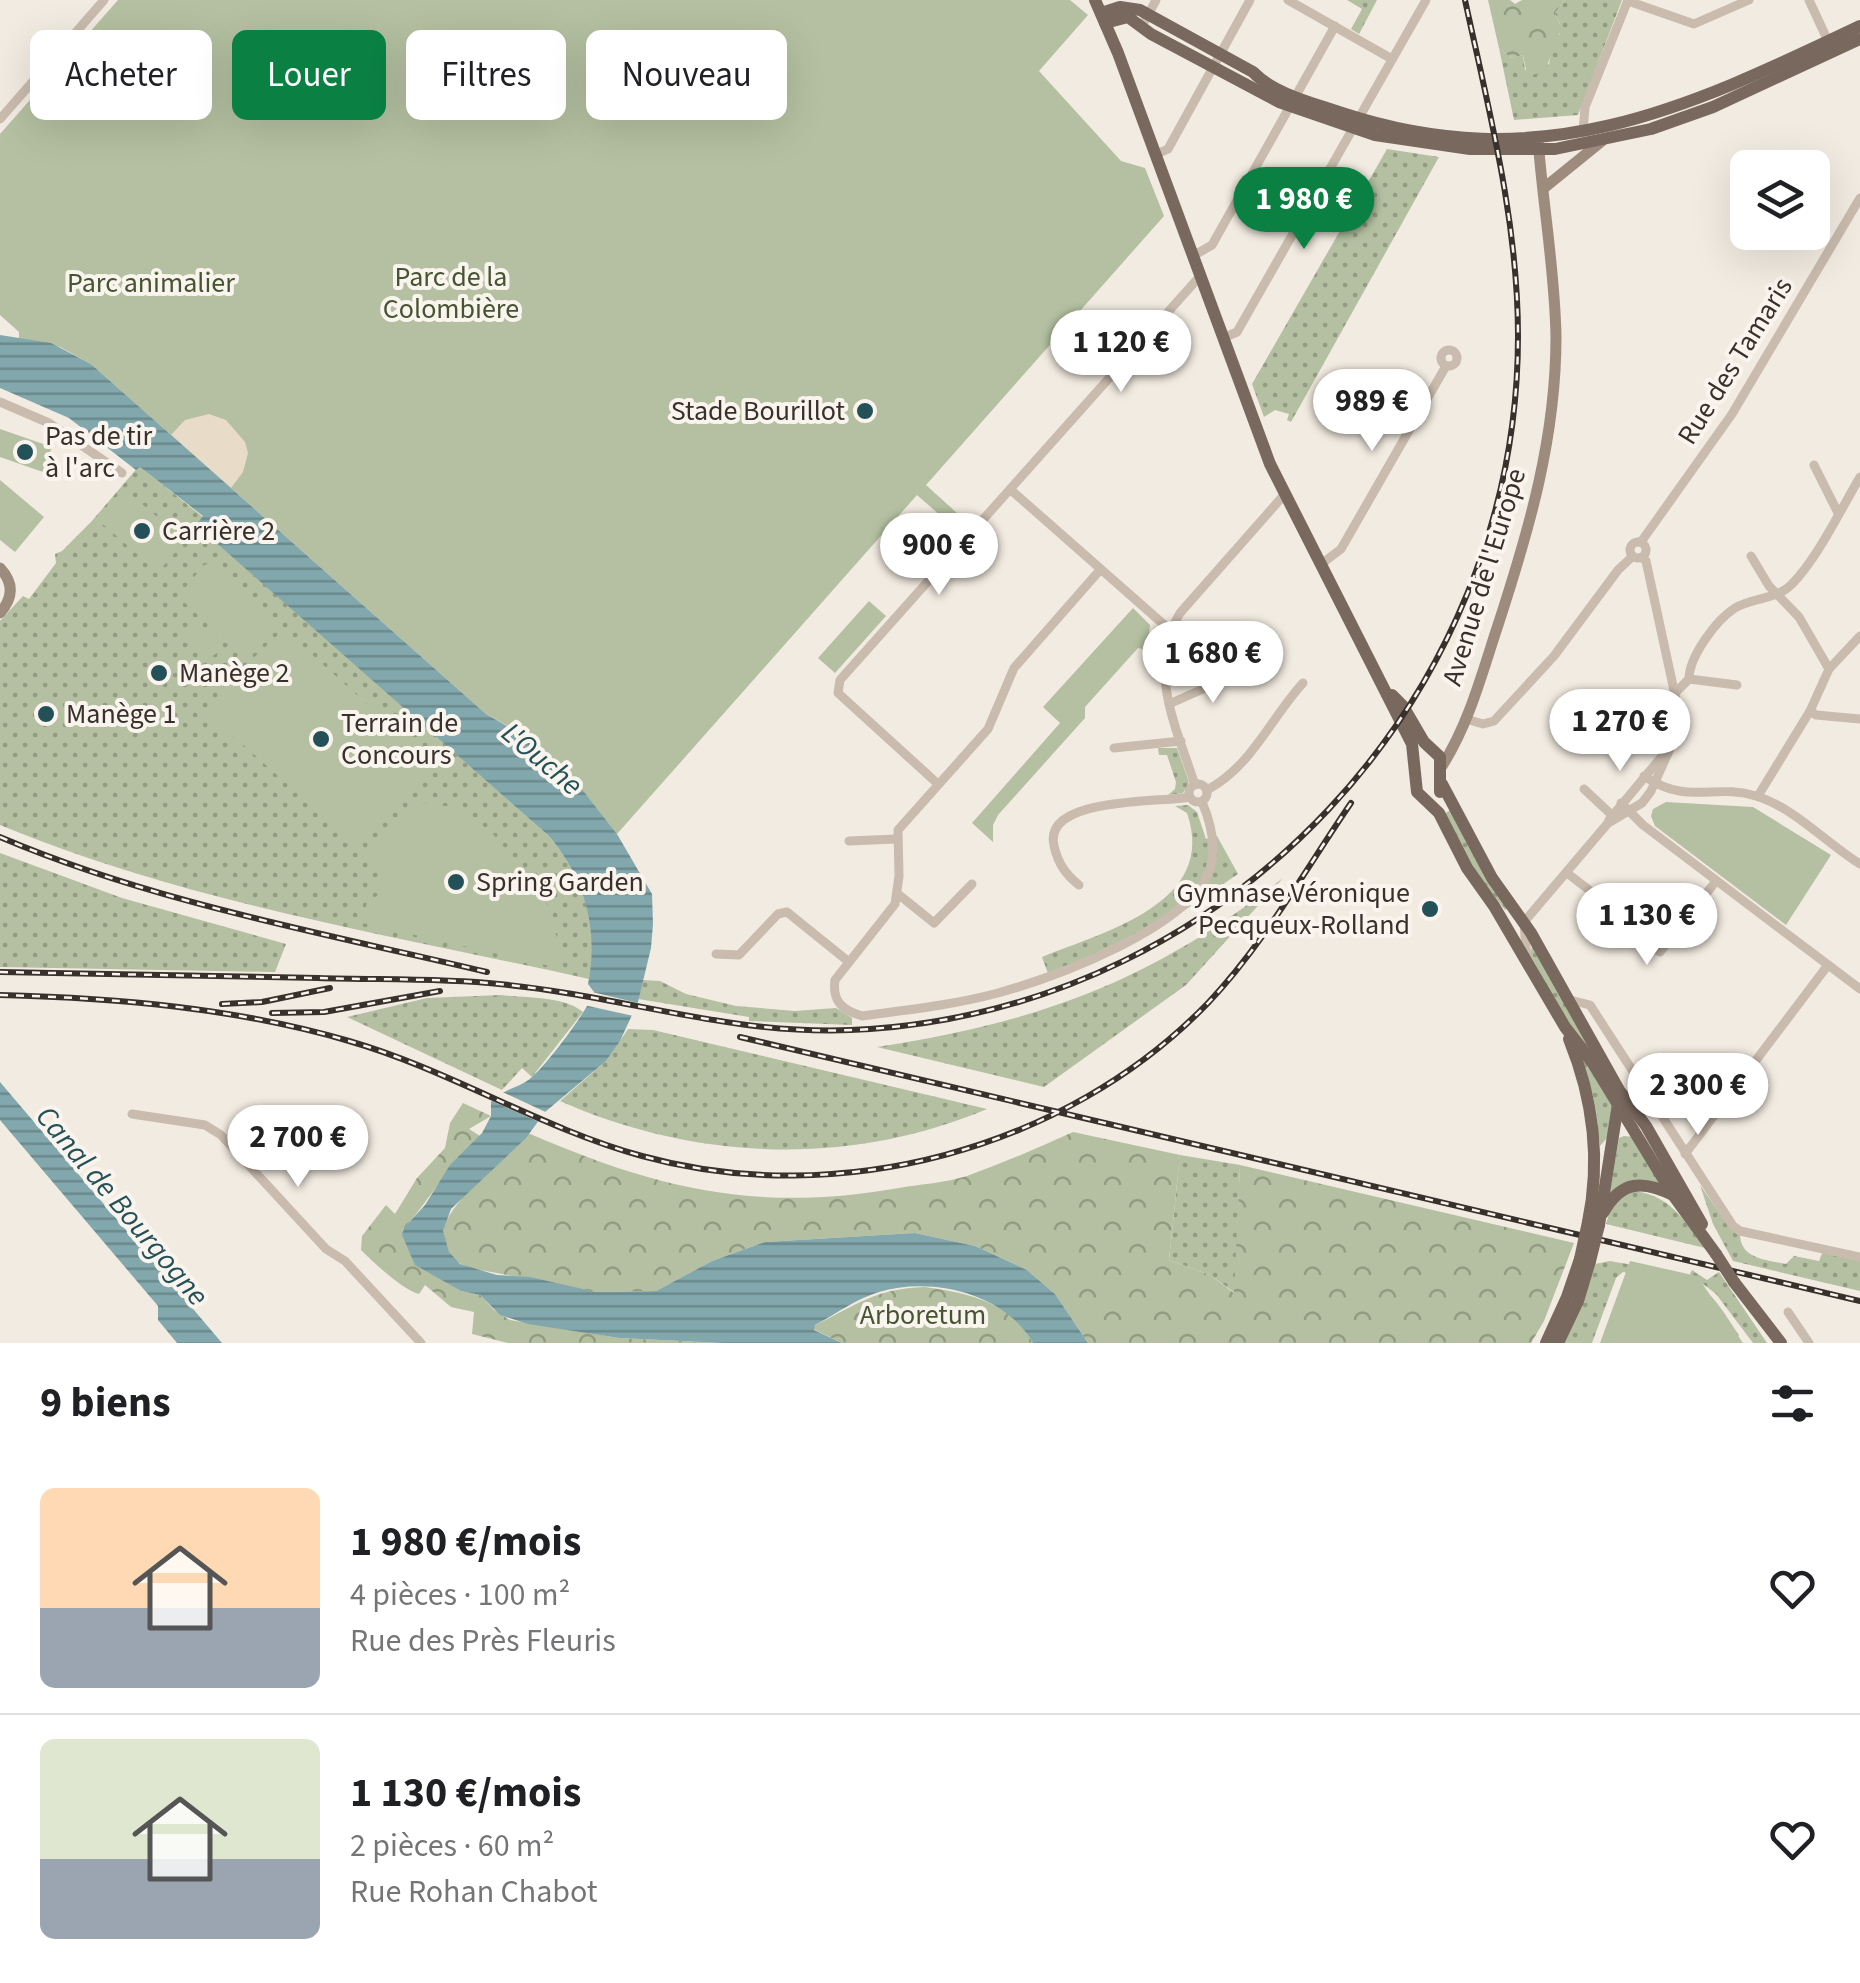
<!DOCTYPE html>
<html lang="fr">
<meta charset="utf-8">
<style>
body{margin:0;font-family:"Source Sans 3",sans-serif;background:#f6f6f6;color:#202124;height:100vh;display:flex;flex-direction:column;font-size:38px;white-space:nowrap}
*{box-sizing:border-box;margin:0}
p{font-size:32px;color:#757577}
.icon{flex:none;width:55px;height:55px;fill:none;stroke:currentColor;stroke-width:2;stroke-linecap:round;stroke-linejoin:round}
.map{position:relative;height:1343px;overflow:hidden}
.sheet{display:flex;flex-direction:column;background:#fff;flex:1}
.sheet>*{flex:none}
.guide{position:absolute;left:30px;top:30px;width:1000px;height:90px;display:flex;gap:20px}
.controls{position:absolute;left:1730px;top:150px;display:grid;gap:20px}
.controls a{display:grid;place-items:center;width:100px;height:100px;border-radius:15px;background:#fff;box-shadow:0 10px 40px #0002;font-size:50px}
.price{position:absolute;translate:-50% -85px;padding:0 22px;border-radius:35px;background:#fff;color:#222;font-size:32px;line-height:65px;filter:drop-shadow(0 2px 5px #0008)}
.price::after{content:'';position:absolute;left:50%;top:60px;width:30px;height:22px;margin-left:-15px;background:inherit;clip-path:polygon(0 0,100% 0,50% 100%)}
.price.active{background:#0b8043;color:#fff}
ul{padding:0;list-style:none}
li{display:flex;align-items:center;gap:30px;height:250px;padding:0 40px}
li+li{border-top:2px solid #e0e0e0}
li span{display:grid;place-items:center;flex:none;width:280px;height:200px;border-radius:15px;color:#555}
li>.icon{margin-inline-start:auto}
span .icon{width:120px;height:120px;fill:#fffc;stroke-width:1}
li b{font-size:42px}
h2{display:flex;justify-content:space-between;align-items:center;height:120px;padding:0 40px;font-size:42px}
.tag{padding:0 35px;border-radius:15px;background:#fff;box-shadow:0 10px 40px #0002;font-size:35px;line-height:90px}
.tag.active{background:#0b8043;color:#fff}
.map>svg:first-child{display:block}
</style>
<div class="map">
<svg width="1860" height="1343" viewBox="0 0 1860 1343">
<defs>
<pattern id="grass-dots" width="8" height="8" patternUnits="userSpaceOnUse" patternTransform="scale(2.5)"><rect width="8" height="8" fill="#b4c0a1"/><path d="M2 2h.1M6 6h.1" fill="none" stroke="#939c83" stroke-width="1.8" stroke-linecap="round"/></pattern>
<pattern id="forest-crowns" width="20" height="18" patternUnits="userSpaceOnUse" patternTransform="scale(2.5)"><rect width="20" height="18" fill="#b4c0a1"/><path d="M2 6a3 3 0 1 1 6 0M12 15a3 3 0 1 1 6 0" fill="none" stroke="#939c83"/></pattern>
<pattern id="water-rules" width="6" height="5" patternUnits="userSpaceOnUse" patternTransform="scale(2.5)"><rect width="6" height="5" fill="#82a8ad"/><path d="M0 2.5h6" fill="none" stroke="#6b898d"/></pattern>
</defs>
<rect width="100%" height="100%" fill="#f2ebe1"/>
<g fill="url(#grass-dots)">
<polygon points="1347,0 1377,0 1359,34 1351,29 1362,9"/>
<polygon points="1565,0 1622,0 1578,115 1514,120 1499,48 1511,58 1523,55 1525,70 1549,64 1554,39 1560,34 1560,24 1555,13"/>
<polygon points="1387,149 1439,157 1291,422 1287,420 1289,414 1275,410 1264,417 1252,384"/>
<path d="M139 466 203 517 197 524 549 836C583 877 600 926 589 979 390 935 189 903 0 825V621L23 596 29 599 56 563 55 554 62 551 91 522Z"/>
<polygon points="1158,748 1177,748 1189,782 1183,793 1168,795 1175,789 1176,782 1167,755 1159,755"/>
<path d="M1188 805 1197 812 1206 839 1217 836 1238 874 1163 925 1050 979 1042 957C1106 931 1218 903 1187 813L1175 806Z"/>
<polygon points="1452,809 1508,908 1505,910 1470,864 1444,814"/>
<polygon points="0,853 122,898 286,944 275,972 0,967"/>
<path d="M1283 878 1186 985 1044 1087 877 1047C1040 1022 1153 981 1283 878Z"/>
<polygon points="1532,946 1611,1083 1564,1015 1530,955"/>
<polygon points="643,980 660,981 686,994 736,1006 795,1011 836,1008 852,1018 852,1025 749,1021 749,1017 638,999"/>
<path d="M501 995C525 998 565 996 583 1012L532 1077 522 1068 502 1090 347 1017 427 998Z"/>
<path d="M628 1029 653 1030 987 1109C850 1167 695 1161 560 1101L606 1061Z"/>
<polygon points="1582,1056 1614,1104 1608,1137 1600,1146 1596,1109"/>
<polygon points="1624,1136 1634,1137 1662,1182 1609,1198 1619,1138"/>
<polygon points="1180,1155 1240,1165 1235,1293 1210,1275 1169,1260"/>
<path d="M1700 1185 1730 1228 1740 1234C1740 1259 1767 1260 1786 1264L1794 1256 1819 1261 1823 1251 1860 1260V1291L1733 1261 1713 1224Z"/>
<path d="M1630 1191C1667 1192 1685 1220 1705 1248L1606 1224 1611 1207Z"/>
<path d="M1610 1261C1638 1266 1671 1270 1697 1285 1715 1295 1727 1318 1739 1335L1734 1343 1639 1276 1623 1272 1616 1278 1592 1343H1564L1595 1264Z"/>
<polygon points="1692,1270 1707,1280 1719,1272 1767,1343 1753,1343 1716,1294 1690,1274"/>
</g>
<g fill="url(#forest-crowns)">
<path d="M1488 0H1510L1515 4 1522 0H1565L1555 13 1562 29C1553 44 1552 60 1542 74L1527 75 1523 55 1511 58 1499 48Z"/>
<path d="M463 1103 491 1116 469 1129 480 1136C449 1164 430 1199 403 1230L415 1264 461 1291 480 1295 494 1310 510 1320 619 1338 723 1343H508L472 1334 474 1312 451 1307 425 1285 419 1294C403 1290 374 1263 361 1250L362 1236 386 1205 395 1214 417 1178 445 1148 450 1123Z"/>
<path d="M1073 1132 1180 1155 1169 1260 1210 1275 1234 1293 1240 1165 1574 1243 1544 1321 1531 1343H1088L1055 1294 1027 1270 975 1246 915 1233 765 1242 712 1261 656 1291 596 1292 470 1268C389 1235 509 1162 528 1133 657 1189 758 1213 899 1188 921 1184 945 1183 967 1176 1003 1163 1038 1148 1073 1132Z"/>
<path d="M925 1287C968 1293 1011 1302 1033 1343H842L813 1329 815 1325C859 1304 874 1289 925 1287Z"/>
</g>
<g fill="#b4c0a1">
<path d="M118 0H1070L1088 15 1039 71 1121 161 1145 168 1164 216 926 485 968 523 963 529 939 528 941 516 917 495 617 834C576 781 547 745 486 714L91 364 60 347 19 339V332L0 315V134Z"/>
<polygon points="0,429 52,447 43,472 0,457"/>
<polygon points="0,480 44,517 15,552 0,540"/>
<polygon points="125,489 185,541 158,572 98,520"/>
<polygon points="957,533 919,578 905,565 906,560 927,535"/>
<path d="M211 563 274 625C272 637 253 653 241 654L221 636 223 647 213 656 185 642 183 632 192 622 218 634 183 601 180 594 204 565Z"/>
<polygon points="869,601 886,616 835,673 818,658"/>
<polygon points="1133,608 1150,625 1147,650 1138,648 1085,707 1085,718 998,815 993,825 993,842 972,823 1060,723 1043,707"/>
<polygon points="280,633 290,635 435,765 355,844 207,713 224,686"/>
<polygon points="1666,802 1753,807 1831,855 1786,925 1655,826 1651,816 1653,809"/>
<polygon points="424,803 459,808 491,832 543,892 557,938 559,968 363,923 367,902 378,895 378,873 370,856"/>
<polygon points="1630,1261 1697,1276 1743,1343 1600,1343"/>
</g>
<polygon fill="#e8dcc9" points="209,414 226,420 245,442 248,453 243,472 231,488 171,435 185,420"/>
<g fill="url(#water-rules)">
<path d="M0 335 51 343 91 364 486 714 530 739 570 774 617 834 652 894 653 924 651 948 638 1002 620 1041 606 1061 545 1112 526 1138 451 1209 443 1231 449 1252 460 1264 497 1275 530 1277 596 1292 656 1291 712 1261 765 1242 915 1233 975 1246 1027 1270 1055 1294 1088 1343H1033C1005 1293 931 1276 879 1292 856 1299 836 1314 815 1325L814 1330 842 1343H723L619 1338 528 1324 500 1315 480 1295 461 1291 415 1265 402 1235 404 1228 425 1205 450 1165 482 1133 491 1116V1102C505 1087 519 1089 532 1077 549 1062 588 1010 594 992L588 984C599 929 585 879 549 836L196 525 203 516 140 467 136 470 69 418 0 388Z"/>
<polygon points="0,1082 222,1343 177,1343 158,1320 158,1306 0,1120"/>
</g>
<g fill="#f2ebe1">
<polygon points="588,991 642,1004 638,1017 584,1005"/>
<polygon points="496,1089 552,1115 541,1123 488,1099"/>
</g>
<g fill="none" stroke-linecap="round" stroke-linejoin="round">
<g stroke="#c9bbad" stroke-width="9">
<polyline points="1288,0 1392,59"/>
<polyline points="1809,0 1828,41"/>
<polyline points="1628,1 1694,24 1749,0"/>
<polyline points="1142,26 1156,0"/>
<polyline points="0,119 104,0"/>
<polyline points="1583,131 1585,107 1628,0"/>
<polyline points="1155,155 1168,149 1250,0"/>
<polyline points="1193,256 1212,245 1335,26"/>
<polyline points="1223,338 1237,332 1426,0"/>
<circle cx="1449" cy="358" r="8"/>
<polyline points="0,402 49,423 122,473"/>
<polyline points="1814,465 1838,513"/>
<polyline points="1011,490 1170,630"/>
<polyline points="1641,542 1732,414 1860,198"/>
<circle cx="1638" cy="550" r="8"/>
<polyline points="1751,556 1769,586 1799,617 1829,669"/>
<polyline points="1320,565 1341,549 1446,366"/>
<path d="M1100 570 1014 668 988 729 898 830 899 876 895 904 835 980C832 1001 842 1010 862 1016 907 1010 953 1005 998 993 1055 977 1190 928 1210 869 1217 846 1211 823 1202 802"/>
<polyline points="1689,679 1737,685"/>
<path d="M1674 694 1689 679C1689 657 1716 620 1735 608 1753 597 1777 600 1792 584 1817 559 1841 509 1860 477"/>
<polyline points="1169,704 1212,685 1220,668"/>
<polyline points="1810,711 1816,715 1860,719"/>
<polyline points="1466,719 1483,724 1494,721 1554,656 1618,570 1633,556"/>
<polyline points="1114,748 1181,741"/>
<path d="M1644 776C1688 806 1714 783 1756 796 1795 808 1826 843 1860 864"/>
<circle cx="1198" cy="793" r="9"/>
<polyline points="938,784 838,693 840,680 1201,275"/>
<path d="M1195 785C1177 729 1146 669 1180 613L1284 495"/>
<polyline points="1584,789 1615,818"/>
<path d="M1207 790C1252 766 1270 719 1303 683"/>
<polyline points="1758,796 1810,711 1829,669 1860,636"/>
<polyline points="1621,803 1643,825 1860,989"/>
<polyline points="1609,820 1663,755"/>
<polyline points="849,841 896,839"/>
<polyline points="1567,873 1619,913 1647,946 1660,952 1716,881"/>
<path d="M1079 885C1065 874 1058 863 1054 846 1042 796 1161 803 1190 797"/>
<polyline points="898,894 934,923 972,884"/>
<polyline points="1524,922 1608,823 1642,803 1651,791 1673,742 1678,709 1646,561 1642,557"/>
<polyline points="1524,924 1527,959"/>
<polyline points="716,954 739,955 778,914 787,912 849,962"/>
<polyline points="1570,1000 1590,1005 1733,1226 1740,1231 1860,1257"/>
<polyline points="132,1114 205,1125 221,1135 326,1249 345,1261 421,1343"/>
<polyline points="1685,1154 1828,965"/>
<polyline points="1788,1312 1809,1343"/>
</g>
<g stroke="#9d8b7e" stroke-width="11">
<polyline points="1544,188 1602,141"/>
<path d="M0 568C14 583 13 598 0 613"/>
<path d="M1442 766C1469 724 1482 673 1498 625 1529 530 1556 438 1556 337 1555 271 1543 206 1538 140"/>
</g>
<g stroke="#79685e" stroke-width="12">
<polyline points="1095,0 1118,53 1270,464 1412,744 1417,792 1439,813 1467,868 1494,906 1565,1027 1592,1062 1673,1195 1716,1254"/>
<path d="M1101 13 1120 7 1140 10 1253 72C1274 94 1313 103 1342 113 1540 178 1684 110 1860 26"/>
<polyline points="1105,23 1128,17 1151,34 1279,102 1375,135 1470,149 1555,149 1651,129 1713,107 1860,39"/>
<polyline points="1392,695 1403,706 1424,742 1440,757 1440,792"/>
<polyline points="1442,784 1492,878 1531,933 1619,1090 1646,1126 1702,1224"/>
<path d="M1569 1039C1593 1098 1601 1159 1588 1222"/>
<path d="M1603 1213C1621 1180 1643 1180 1673 1195"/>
<polyline points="1599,1225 1618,1104"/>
<polyline points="1734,1282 1781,1343"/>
<polyline points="1546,1343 1567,1297 1580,1259"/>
<polyline points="1558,1343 1578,1301 1590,1261"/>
</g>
<g stroke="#38302b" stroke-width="6">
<g id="rail">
<path d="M0 837C155 903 324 933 487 972"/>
<path d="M0 972C106 974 212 976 318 978 378 980 439 978 499 984 627 996 737 1039 870 1029 1230 1004 1518 698 1518 336 1518 221 1489 111 1465 0"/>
<path d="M0 995C118 998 236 1008 349 1041 450 1070 540 1128 642 1156 838 1210 1066 1150 1208 1003 1264 944 1305 870 1351 803"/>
<polyline points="222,1004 262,1002 330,988"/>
<polyline points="272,1013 324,1012 440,991"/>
<polyline points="740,1037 1860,1301"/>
</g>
</g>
<use href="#rail" stroke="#f9f4ed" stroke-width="2.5" stroke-dasharray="8" stroke-linecap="butt"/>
<g stroke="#79685e" stroke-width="12">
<polyline points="1716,1254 1734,1282"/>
<polyline points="1580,1259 1588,1222"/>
<polyline points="1590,1261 1599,1225"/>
</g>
</g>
<g fill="#245057" stroke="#f9f4ed" stroke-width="4">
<circle cx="865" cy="411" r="10"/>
<circle cx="25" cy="452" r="10"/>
<circle cx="142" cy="531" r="10"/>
<circle cx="159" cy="673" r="10"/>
<circle cx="46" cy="714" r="10"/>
<circle cx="321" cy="739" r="10"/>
<circle cx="456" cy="882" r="10"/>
<circle cx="1430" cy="909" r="10"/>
</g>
<g text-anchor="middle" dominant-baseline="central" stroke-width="8" stroke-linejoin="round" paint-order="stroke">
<g font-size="28" fill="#455431" stroke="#f9f4ed">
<text x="451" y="277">Parc de la<tspan x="451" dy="32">Colombière</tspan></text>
<text x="151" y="283">Parc animalier</text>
<text x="923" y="1315">Arboretum</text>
</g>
<g font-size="28" fill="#38302b" stroke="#f9f4ed">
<text transform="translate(1735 361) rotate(-58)">Rue des Tamaris</text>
<text transform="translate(1484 577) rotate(-73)">Avenue de l'Europe</text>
</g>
<g font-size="28" fill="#38302b" stroke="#f9f4ed" text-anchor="start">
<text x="845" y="411" text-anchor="end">Stade Bourillot</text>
<text x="45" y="436">Pas de tir<tspan x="45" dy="32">à l'arc</tspan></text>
<text x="162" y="531">Carrière 2</text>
<text x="179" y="673">Manège 2</text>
<text x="66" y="714">Manège 1</text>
<text x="341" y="723">Terrain de<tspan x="341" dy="32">Concours</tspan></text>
<text x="476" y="882">Spring Garden</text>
<text x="1410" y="893" text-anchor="end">Gymnase Véronique<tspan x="1410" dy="32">Pecqueux-Rolland</tspan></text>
</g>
<g font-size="30" font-style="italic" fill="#245057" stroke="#f9f4ed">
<text transform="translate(542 759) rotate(40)">L'Ouche</text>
<text transform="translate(122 1206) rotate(50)">Canal de Bourgogne</text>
</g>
</g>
</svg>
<div class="controls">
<a><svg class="icon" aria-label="layers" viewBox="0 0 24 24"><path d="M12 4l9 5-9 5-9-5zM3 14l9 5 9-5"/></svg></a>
</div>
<b class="price active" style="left:1304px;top:252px">1 980 €</b>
<b class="price" style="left:1121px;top:395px">1 120 €</b>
<b class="price" style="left:1372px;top:454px">989 €</b>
<b class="price" style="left:939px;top:598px">900 €</b>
<b class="price" style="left:1213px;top:706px">1 680 €</b>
<b class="price" style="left:1620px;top:774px">1 270 €</b>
<b class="price" style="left:1647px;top:968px">1 130 €</b>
<b class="price" style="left:1698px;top:1138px">2 300 €</b>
<b class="price" style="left:298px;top:1190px">2 700 €</b>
<div class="guide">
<a class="tag">Acheter</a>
<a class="tag active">Louer</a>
<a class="tag">Filtres</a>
<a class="tag">Nouveau</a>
</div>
</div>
<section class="sheet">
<h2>9 biens<svg class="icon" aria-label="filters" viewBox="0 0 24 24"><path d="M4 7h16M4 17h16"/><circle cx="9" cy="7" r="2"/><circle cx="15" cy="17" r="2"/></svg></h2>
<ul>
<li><span style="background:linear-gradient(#ffd9b3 60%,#9aa5b1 0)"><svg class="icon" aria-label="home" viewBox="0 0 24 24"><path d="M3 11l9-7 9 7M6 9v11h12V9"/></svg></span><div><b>1 980 €/mois</b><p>4 pièces · 100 m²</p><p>Rue des Près Fleuris</p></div><svg class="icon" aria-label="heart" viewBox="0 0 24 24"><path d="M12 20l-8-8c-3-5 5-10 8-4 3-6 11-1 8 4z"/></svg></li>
<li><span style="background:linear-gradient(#dfe7d0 60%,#9aa5b1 0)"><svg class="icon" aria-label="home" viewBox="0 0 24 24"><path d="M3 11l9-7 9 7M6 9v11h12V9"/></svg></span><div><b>1 130 €/mois</b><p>2 pièces · 60 m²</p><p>Rue Rohan Chabot</p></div><svg class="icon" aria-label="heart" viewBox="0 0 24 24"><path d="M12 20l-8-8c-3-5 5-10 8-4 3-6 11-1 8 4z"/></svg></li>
</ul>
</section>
